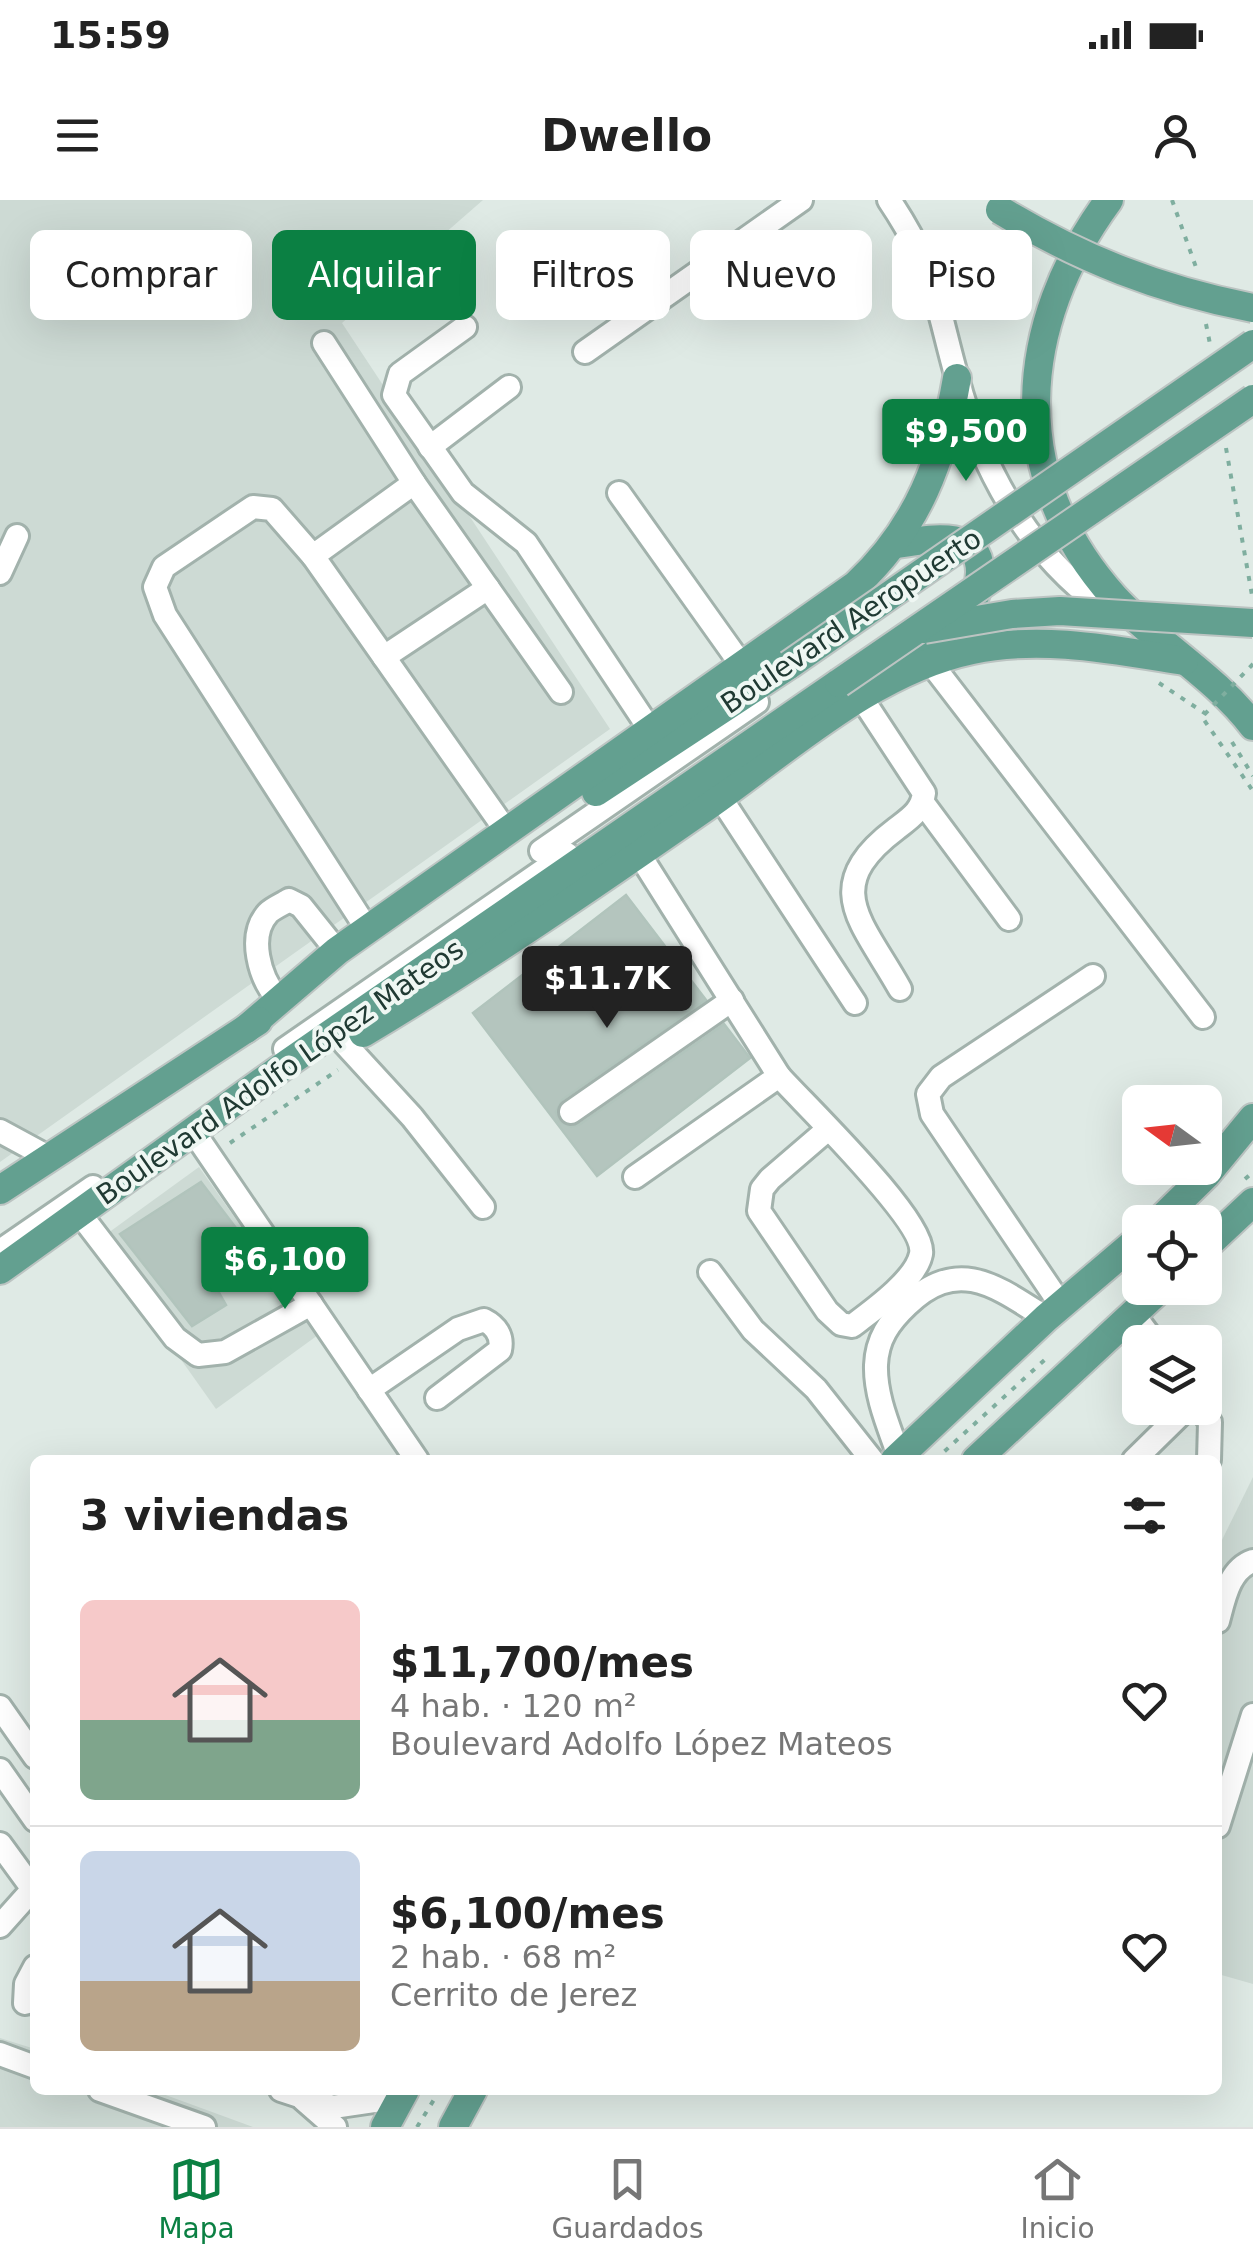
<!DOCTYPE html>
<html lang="es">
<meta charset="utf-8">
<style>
body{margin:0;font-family:"DejaVu Sans",sans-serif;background:#f6f6f6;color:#222;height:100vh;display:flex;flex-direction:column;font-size:38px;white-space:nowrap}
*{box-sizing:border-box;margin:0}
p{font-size:32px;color:#767676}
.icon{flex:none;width:55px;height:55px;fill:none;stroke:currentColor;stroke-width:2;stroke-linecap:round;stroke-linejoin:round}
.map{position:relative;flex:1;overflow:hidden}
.drawer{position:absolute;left:30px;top:1255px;width:1192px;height:640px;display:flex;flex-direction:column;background:#fff;border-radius:15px;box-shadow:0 10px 40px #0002}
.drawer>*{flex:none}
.hud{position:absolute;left:30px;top:30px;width:1195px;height:90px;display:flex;gap:20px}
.needle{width:65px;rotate:285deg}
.buttons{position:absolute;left:1122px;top:885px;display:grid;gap:20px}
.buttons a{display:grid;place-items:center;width:100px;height:100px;border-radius:15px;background:#fff;box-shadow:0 10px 40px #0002;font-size:50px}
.price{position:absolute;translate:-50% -85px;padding:0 22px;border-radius:10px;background:#0b8043;color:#fff;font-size:32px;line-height:65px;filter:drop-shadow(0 2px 5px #0008)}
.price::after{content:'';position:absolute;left:50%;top:60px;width:30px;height:22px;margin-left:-15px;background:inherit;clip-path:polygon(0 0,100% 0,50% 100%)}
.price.active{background:#222;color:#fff}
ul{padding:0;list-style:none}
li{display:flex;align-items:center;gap:30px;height:250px;padding:0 50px}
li+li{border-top:2px solid #e0e0e0}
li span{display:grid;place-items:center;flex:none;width:280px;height:200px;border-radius:15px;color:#555}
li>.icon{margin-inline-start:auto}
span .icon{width:120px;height:120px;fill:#fffc;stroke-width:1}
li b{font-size:42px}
h2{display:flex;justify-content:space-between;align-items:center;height:120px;padding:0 50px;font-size:42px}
.pill{padding:0 35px;border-radius:15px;background:#fff;box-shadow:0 10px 40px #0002;font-size:35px;line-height:90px}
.pill.active{background:#0b8043;color:#fff}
.status{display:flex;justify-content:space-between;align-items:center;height:70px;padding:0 50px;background:#fff;direction:ltr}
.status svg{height:28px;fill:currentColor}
header{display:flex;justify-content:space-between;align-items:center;height:130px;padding:0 50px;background:#fff;font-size:45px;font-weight:700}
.tabs{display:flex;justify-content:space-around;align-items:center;height:140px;border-top:2px solid #e0e0e0;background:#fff;font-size:28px;color:#767676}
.tabs a{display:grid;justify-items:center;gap:5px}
.tabs .active{color:#0b8043}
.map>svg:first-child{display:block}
</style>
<div class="status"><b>15:59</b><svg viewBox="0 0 49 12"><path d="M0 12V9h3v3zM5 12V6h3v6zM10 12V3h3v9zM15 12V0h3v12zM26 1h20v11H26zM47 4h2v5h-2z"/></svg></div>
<header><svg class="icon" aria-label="menu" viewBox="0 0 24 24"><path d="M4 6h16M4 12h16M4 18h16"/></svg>Dwello<svg class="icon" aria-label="person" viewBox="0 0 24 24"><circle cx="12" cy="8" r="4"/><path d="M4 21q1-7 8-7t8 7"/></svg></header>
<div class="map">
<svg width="1253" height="1927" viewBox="0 0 1253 1927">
<rect width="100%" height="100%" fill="#dfeae5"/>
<g fill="#cddad4">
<polygon points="0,0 483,0 342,123 610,529 0,962"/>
<polygon points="199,967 318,1135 216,1209 97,1041"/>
<polygon points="1253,1277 1253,1784 1218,1774 1218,1348"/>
<polygon points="0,1838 35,1849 35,1890 152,1890 253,1927 0,1927"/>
</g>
<g fill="#b4c5be" stroke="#b1c4bc" stroke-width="2.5">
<polygon points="626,695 706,800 562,900 556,912 559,921 571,927 580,924 724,824 750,858 597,976 473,813"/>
<polygon points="201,982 255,1053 213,1082 226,1105 192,1126 120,1034"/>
</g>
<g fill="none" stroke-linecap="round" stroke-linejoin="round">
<g stroke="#a2b2ac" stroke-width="28">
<g id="minor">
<path d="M889 0C935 68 936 103 957 178 983 274 1032 360 1116 416"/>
<polyline points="465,127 400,174 394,195 463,293 526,343 651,531"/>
<polyline points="324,143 414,283 313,356 272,309 253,307 164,367 155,387 165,415 367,729"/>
<polyline points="585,152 801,0"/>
<polyline points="430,247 509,187"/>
<polyline points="414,283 561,492"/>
<polyline points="619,293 743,467"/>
<polyline points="313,356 507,632"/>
<polyline points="0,373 17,336"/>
<polyline points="384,457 488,388"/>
<polyline points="930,462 1203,817"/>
<path d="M861 497 924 593C922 611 910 618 896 629 819 687 862 721 900 789"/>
<polyline points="720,597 855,803"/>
<polyline points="923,603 1009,719"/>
<polyline points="541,651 757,502"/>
<path d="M277 798C260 778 247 736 268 713 273 708 283 704 289 700L301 706 337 751"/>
<polyline points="345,844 412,917 483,1007"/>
<polyline points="285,849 567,654"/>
<path d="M779 876C806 906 927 1022 921 1054 916 1080 872 1111 852 1126L841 1124 827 1111 759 1011 762 989 770 979 827 930"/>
<polyline points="571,912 732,800"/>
<polyline points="0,931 48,957"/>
<polyline points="195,934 417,1260"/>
<polyline points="635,977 779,876 639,654"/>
<polyline points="80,1014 175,1138 198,1155 225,1152 311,1104"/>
<polyline points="0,1051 93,987"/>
<polyline points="710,1072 753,1130 816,1189 872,1260"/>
<polyline points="1061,1105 932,914 928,894 941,877 1093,776"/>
<polyline points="1133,1114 1154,1142"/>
<path d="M369 1190 458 1129 484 1120C496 1126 503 1136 500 1150L437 1198"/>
<polyline points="1200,1208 1210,1222 1209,1260"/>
<path d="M899 1256C889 1227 875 1196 876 1165 877 1139 889 1122 907 1105 958 1056 996 1086 1046 1118"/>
<polyline points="1134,1260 1187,1208"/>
<path d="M1218 1421C1224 1399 1229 1369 1253 1361"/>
<polyline points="0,1507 35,1557"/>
<polyline points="0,1570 35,1620"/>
<polyline points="1218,1626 1253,1515"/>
<polyline points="0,1644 35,1692"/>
<polyline points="0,1726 33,1689"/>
<polyline points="25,1803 26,1784 35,1767"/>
<polyline points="0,1854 35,1867"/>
<polyline points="100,1890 204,1927"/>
<polyline points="281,1890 333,1907 401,1897"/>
<polyline points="304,1900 335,1927"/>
</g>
</g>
<g stroke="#bcc4c2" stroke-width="32">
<g id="major">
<path d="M1109 0C1017 125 1005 275 1114 397 1156 443 1215 476 1253 526"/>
<path d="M892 468C914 449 943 436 962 415 974 402 980 389 980 372 980 327 926 340 897 344"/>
<polyline points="596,592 789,465"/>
<path d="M246 829 337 751 856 385C918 327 943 260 957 178"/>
<path d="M363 833C480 763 594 685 706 607 788 550 872 471 972 450 1042 435 1114 450 1184 461"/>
<polyline points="0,990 258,821"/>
<polyline points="1158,1022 1206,975 1253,918"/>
<polyline points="1205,1047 1253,1002"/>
<polyline points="0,1070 288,863 839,483"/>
<polyline points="895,1260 1046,1118 1140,1038"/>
<polyline points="976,1260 1161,1088"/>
<polyline points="385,1927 405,1890"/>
<polyline points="453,1927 473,1890"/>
</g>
</g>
<g stroke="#7fae9f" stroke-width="4" stroke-dasharray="5 8" stroke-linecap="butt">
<polyline points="1172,0 1197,70"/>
<polyline points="1206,124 1210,144"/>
<polyline points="1226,248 1253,401"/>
<polyline points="1159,483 1209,516"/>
<polyline points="1232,542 1253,576"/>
<polyline points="230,943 338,870"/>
<polyline points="1245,979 1253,972"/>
<polyline points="935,1260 1050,1155"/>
<polyline points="417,1927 440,1890"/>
</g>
<use href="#minor" stroke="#fff" stroke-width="22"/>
<use href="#major" stroke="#63a090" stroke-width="28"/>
<g stroke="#bcc4c2" stroke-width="32" stroke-linecap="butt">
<g id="major-bridge">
<path d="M1000 10C1081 59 1160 90 1253 108"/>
<polyline points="924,429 1012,414 1060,411 1253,423"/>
<polyline points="789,465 1253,144"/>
<polyline points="839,483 1253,199"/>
</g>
</g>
<polyline stroke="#7fae9f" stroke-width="4" stroke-dasharray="5 8" stroke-linecap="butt" points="1253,464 1202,517 1253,591"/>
<use href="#major-bridge" stroke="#63a090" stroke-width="28"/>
</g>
<g text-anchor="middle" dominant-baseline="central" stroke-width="8" stroke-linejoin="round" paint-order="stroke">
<g font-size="28" fill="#203a33" stroke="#eff7f3">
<text transform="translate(851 421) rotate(-34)">Boulevard Aeropuerto</text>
<text transform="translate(280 872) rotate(-35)">Boulevard Adolfo López Mateos</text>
</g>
</g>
</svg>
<div class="buttons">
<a><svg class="needle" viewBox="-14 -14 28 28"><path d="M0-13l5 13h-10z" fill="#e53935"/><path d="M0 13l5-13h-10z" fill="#767676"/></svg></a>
<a><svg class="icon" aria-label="locate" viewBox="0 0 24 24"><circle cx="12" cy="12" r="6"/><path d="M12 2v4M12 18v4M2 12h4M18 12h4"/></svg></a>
<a><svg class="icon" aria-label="layers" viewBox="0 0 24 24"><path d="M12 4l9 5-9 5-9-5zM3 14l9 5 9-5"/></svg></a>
</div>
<b class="price" style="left:966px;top:284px">$9,500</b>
<b class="price active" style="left:607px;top:831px">$11.7K</b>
<b class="price" style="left:285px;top:1112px">$6,100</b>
<div class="hud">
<a class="pill">Comprar</a>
<a class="pill active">Alquilar</a>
<a class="pill">Filtros</a>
<a class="pill">Nuevo</a>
<a class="pill">Piso</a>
</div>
<section class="drawer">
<h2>3 viviendas<svg class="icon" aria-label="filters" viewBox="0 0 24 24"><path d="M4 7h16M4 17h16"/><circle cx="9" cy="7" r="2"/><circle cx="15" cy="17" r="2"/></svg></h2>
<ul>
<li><span style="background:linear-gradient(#f6c9c9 60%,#7fa58c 0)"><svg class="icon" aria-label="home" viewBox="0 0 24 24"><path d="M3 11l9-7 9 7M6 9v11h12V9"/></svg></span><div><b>$11,700/mes</b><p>4 hab. · 120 m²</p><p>Boulevard Adolfo López Mateos</p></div><svg class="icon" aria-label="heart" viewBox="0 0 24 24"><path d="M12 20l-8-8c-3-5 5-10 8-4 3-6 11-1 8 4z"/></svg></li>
<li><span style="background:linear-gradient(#c9d6e8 65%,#b9a48a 0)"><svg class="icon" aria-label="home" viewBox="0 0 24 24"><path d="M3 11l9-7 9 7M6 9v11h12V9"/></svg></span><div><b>$6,100/mes</b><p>2 hab. · 68 m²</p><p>Cerrito de Jerez</p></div><svg class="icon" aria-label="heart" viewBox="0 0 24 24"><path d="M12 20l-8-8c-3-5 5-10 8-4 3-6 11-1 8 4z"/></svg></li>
</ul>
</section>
</div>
<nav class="tabs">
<a class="active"><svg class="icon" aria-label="map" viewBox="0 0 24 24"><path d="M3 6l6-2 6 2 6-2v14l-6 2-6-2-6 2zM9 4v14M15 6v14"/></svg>Mapa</a>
<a><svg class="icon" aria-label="saved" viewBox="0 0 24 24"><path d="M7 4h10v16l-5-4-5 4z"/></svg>Guardados</a>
<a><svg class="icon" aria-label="home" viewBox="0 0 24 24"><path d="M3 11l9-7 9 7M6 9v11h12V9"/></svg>Inicio</a>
</nav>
